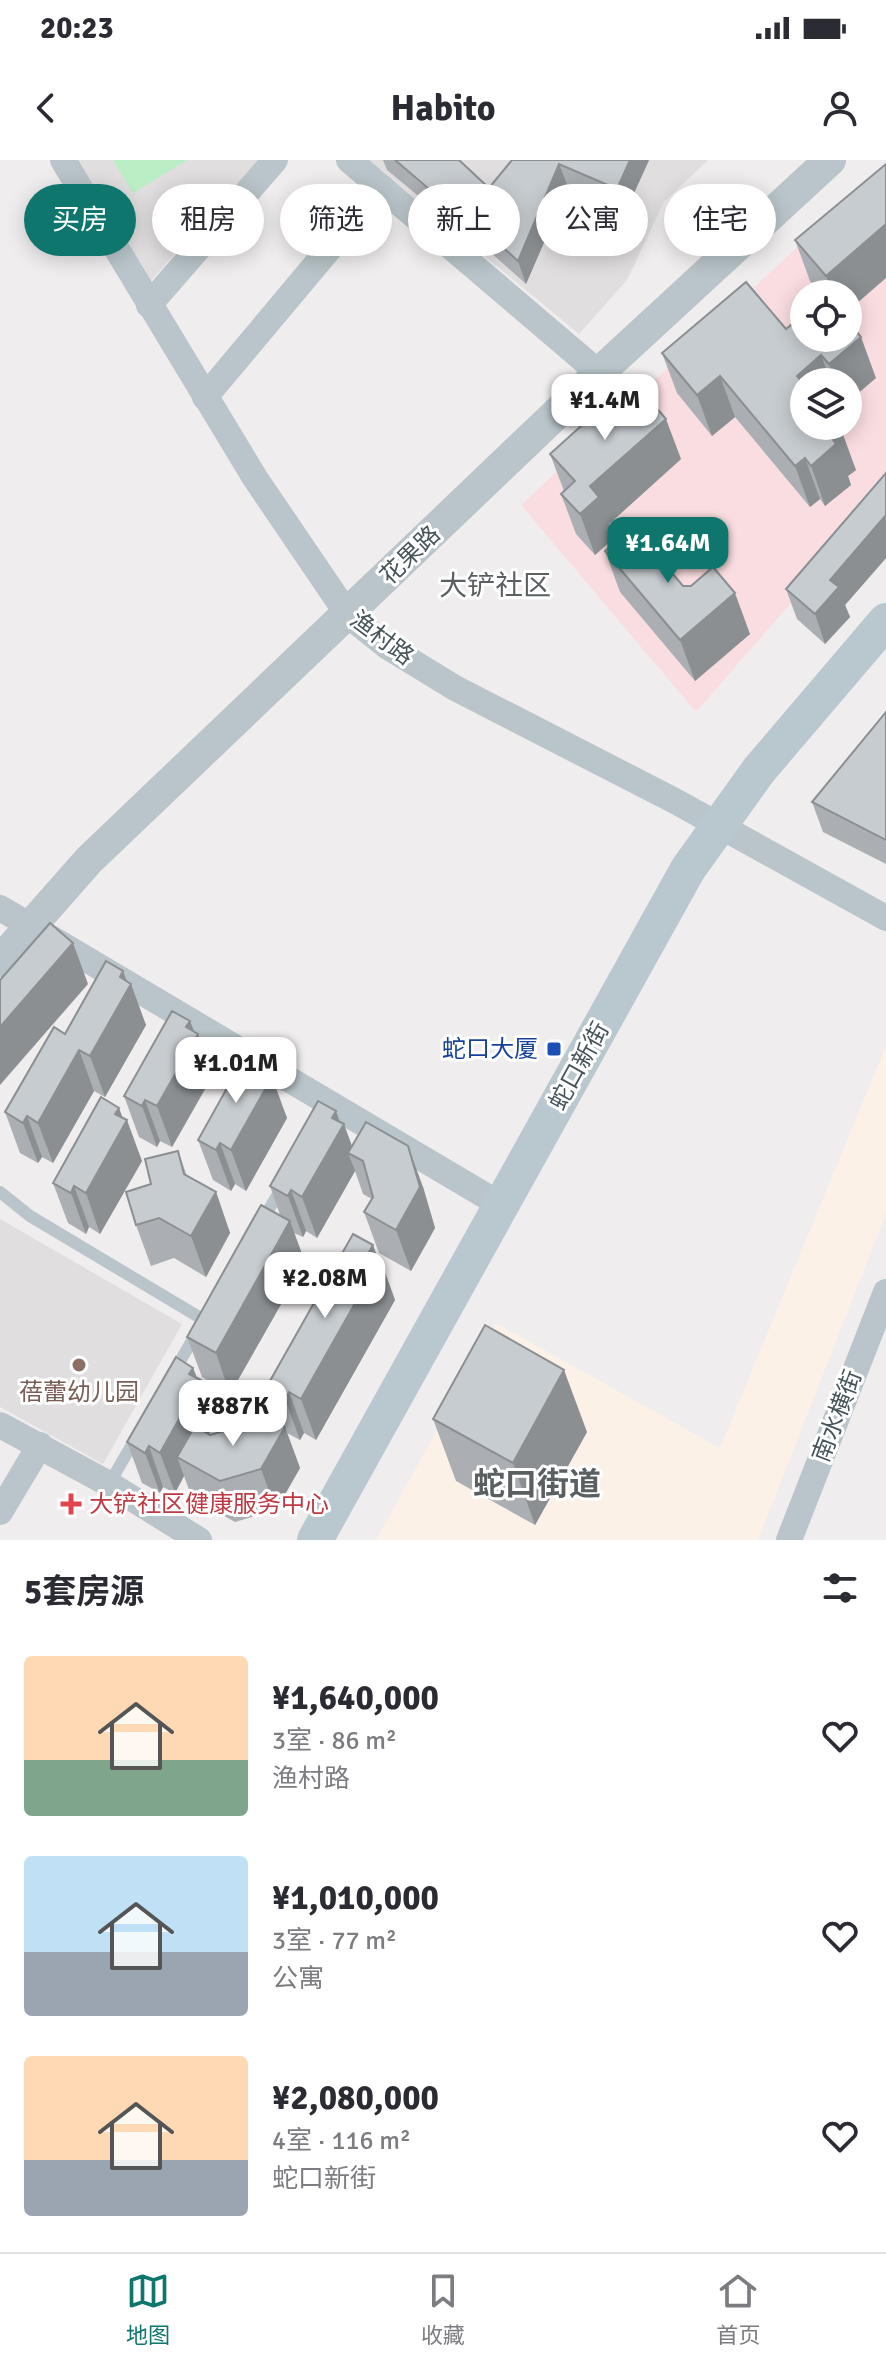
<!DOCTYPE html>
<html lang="zh">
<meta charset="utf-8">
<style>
body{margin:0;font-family:Signika,"Noto Sans SC",sans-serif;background:#f7f7f7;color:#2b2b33;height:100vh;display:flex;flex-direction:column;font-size:30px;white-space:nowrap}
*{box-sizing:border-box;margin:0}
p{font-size:26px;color:#7c7c81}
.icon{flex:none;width:44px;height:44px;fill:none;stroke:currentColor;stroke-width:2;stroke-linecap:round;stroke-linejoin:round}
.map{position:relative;height:1380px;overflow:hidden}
.panel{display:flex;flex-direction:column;background:#fff;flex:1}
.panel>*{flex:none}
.hud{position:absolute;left:24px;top:24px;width:838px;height:72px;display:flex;gap:16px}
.controls{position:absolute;left:790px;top:120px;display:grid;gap:16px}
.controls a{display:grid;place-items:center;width:72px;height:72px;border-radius:50%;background:#fff;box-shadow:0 4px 20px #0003;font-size:40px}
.price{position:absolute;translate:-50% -68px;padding:0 18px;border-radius:16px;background:#fff;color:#222;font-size:26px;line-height:52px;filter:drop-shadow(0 2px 4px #0008)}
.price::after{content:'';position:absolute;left:50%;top:48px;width:24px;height:18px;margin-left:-12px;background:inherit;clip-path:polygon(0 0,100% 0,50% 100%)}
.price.selected{background:#0f766e;color:#fff}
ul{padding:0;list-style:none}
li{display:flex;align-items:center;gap:24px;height:200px;padding:0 24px}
li span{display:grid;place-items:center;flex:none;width:224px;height:160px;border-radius:8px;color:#555}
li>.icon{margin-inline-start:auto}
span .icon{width:96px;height:96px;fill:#fffc;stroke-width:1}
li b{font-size:34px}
h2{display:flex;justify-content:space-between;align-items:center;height:96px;padding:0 24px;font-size:34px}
.tag{padding:0 28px;border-radius:36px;background:#fff;box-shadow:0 4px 20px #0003;font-size:28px;line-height:72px}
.tag.selected{background:#0f766e;color:#fff}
.status{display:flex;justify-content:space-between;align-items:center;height:56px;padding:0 40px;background:#fff;direction:ltr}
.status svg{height:22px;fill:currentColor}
header{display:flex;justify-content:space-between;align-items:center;height:104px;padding:0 24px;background:#fff;font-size:36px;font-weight:700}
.tabs{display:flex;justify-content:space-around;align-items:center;height:112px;border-top:2px solid #e1e1e2;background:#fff;font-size:22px;color:#7c7c81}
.tabs a{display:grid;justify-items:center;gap:4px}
.tabs .selected{color:#0f766e}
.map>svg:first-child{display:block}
</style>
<div class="status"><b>20:23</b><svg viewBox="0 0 49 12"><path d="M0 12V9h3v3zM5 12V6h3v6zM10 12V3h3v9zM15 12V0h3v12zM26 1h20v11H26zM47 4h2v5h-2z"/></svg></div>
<header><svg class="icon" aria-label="back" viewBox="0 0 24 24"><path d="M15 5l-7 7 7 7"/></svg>Habito<svg class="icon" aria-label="person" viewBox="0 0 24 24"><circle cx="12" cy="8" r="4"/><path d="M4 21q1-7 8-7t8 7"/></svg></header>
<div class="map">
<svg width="886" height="1380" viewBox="0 0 886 1380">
<rect width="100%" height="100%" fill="#f0edee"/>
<polygon fill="#fbf1e6" points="886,886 886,1054 758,1380 376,1380 496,1163 720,1288"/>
<g fill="#e1dedf">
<polygon points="77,0 258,0 149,123"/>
<polygon points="368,0 708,0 664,42 627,120 579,174"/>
<polygon points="0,1059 182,1164 103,1304 0,1247"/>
</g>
<path fill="#fadde0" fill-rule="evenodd" d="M886 4V334L696 552 521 345ZM804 134H848V178H804ZM804 222H848V266H804Z"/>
<polygon fill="#bbeec5" points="113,0 187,0 133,33"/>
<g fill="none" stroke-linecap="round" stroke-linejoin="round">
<g stroke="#b9c5ca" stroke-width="12">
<polyline points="0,1032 30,1056 204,1160"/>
<polyline points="261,1063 282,1027"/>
<polyline points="172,1215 197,1172"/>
<polyline points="109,1324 137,1276"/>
</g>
<g stroke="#b9c5ca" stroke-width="26">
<polyline points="63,0 255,318 348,455 388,487 455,528 675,641 886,758"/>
<polyline points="349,0 599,213"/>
<polyline points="149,145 275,0"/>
<polyline points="205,237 381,27"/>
<polyline points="0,748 501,1045"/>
<polyline points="0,1265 109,1324 199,1380"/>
<polyline points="0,1352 40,1285"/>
<polyline points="789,1380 886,1132"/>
</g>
<polyline stroke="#b9c5ca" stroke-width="32" points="0,801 89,700 599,213 830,0"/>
<polyline stroke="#b9c8cf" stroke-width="36" points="315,1380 688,709 759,610 886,461"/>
</g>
<g fill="#abafb3">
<polygon points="383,0 459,0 489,28 512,0 649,0 625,53 568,27 526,124 460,65 457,68 387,10"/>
<polygon points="886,4 848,134 821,134 810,121 795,80"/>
<polygon points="786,169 876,218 848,222 804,222 856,310 848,316 851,325 825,346 820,339 810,347 735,257 712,276 677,233 662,193"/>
<polygon points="550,294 681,299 609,364 614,378 595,395 576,374 561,334 564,331"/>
<polygon points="886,313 886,398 845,445 850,457 825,484 797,459 786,429"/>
<polygon points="605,391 683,426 750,474 695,521 620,432"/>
<polygon points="886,552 886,704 823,672 812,642"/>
<polygon points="127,822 146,865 105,937 94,931 53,1003 42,997 38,1003 20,993 5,952 65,874"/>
<polygon points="190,861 213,915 172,987 160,981 157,987 139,977 124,936"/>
<polygon points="264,904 287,958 246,1031 235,1024 231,1031 213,1020 198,980"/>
<polygon points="336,951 352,987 423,1027 435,1068 411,1111 379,1093 364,1052 372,1039 363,1034 355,1011 317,1078 306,1071 303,1077 294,1073 305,1102 230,1234 202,1217 187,1177 280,1055 270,1026"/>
<polygon points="122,958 142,1001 100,1074 89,1067 86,1074 68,1063 53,1023"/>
<polygon points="178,991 187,1016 216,1032 230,1073 206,1117 174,1098 151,1106 136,1065 151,1024"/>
<polygon points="373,1085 377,1097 380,1099 395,1140 316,1280 304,1273 300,1280 287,1273 300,1308 276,1350 235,1362 192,1338 184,1316 175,1333 163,1327 160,1333 142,1323 127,1282 193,1208 216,1261 209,1274 210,1275 279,1263 266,1228"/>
<polygon points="433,1259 587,1272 535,1365 456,1321"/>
</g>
<g fill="#8b8f92">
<polygon points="630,0 649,0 625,53 617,29"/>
<polygon points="559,4 568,27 526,124 518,101"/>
<polygon points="452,41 460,65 457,68 448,45"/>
<polygon points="886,64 886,118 848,151 848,134 833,134 826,116"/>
<polygon points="861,177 876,218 848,242 848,222 836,222 829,204"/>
<polygon points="821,195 831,222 804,222 804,236 797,216"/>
<polygon points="720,216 735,257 712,276 697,235"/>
<polygon points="666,259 681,299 609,364 614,378 595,395 580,354 590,326"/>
<polygon points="841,269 856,310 848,316 851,325 825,346 811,306 831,277"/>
<polygon points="805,298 820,339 810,347 795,306"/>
<polygon points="886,355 886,398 845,445 850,457 825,484 815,454 830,420"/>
<polygon points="735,433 750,474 695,521 680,480"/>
<polygon points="73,783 88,824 0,925 0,867"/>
<polygon points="123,811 129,827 131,824 146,865 105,937 90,896 120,817"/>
<polygon points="190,861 196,877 198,874 213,915 172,987 157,946 186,867"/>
<polygon points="79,890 94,931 53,1003 38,963"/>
<polygon points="264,904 270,920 272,917 287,958 246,1031 231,990"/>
<polygon points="145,940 160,981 157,987 142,946"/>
<polygon points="119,948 125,964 127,960 142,1001 100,1074 86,1033 115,954"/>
<polygon points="336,951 341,968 344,964 356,997 350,994 349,995 355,1011 317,1078 302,1037"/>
<polygon points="27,956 42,997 38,1003 23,963"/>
<polygon points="220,983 235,1024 231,1031 216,990"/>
<polygon points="408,986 423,1027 435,1068 411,1111 396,1070"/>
<polygon points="74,1026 89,1067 86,1074 71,1033"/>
<polygon points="291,1030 306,1071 303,1077 288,1036"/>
<polygon points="216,1032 230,1073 206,1117 191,1076"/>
<polygon points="290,1061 305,1102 230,1234 216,1193"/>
<polygon points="373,1085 379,1102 380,1099 395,1140 316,1280 301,1239"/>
<polygon points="193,1208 199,1224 201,1220 216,1261 191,1305 177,1297 184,1316 175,1333 160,1293 189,1214"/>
<polygon points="564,1210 587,1272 535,1365 513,1303"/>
<polygon points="289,1232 304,1273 300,1280 285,1239"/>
<polygon points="285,1267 300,1308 276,1350 261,1309"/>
<polygon points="149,1286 163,1327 160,1333 145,1293"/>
</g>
<g fill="#c7ccd0" stroke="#8b8f92" stroke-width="2">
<polygon points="395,0 459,0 489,28 512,0 630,0 617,29 559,4 518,101 452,41 448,45"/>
<polygon points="886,4 886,64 826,116 795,80"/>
<polygon points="746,122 786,169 804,154 804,178 848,178 848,161 861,177 829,204 821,195 797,216 804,224 804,266 839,266 841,269 831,277 836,284 811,306 805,298 795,306 720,216 697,235 662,193"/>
<polygon points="632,220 666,259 590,326 599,337 580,354 561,334 575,321 550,294"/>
<polygon points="886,313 886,355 830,420 839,427 815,454 786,429"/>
<polygon points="633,367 683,426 691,426 713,407 735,433 680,480 605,391"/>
<polygon points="886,552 886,680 812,642"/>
<polygon points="50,763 73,783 0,867 0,820"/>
<polygon points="106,801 123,811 120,817 131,824 90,896 79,890 38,963 27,956 23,963 5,952 54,867 65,874"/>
<polygon points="172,851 190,861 186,867 198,874 157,946 145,940 142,946 124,936"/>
<polygon points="246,894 264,904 260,911 272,917 231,990 220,983 216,990 198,980"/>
<polygon points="101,937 119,948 115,954 127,960 86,1033 74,1026 71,1033 53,1023"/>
<polygon points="318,941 336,951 332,958 344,964 302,1037 291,1030 288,1036 270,1026"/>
<polygon points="366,962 408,986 420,1027 396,1070 364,1052 373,1037 363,1001 348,993"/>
<polygon points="178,991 184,1014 216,1032 191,1076 159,1058 136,1065 126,1032 151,1024 145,999"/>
<polygon points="261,1045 290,1061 216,1193 187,1177"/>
<polygon points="353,1074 373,1085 369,1092 380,1099 301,1239 289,1232 285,1239 266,1228"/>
<polygon points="485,1165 564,1210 513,1303 433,1259"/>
<polygon points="176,1197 193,1208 189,1214 201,1220 160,1293 149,1286 145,1293 127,1282"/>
<polygon points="254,1249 285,1267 261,1309 220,1321 177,1297 195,1266 210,1275 246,1265"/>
</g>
<rect fill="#1a4fb4" stroke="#fff" stroke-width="3" x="546" y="881" width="16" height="16" rx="4"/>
<circle fill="#8d6e63" stroke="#fff" stroke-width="3" cx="79" cy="1205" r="8"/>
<path fill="#e0444e" stroke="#fff" stroke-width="3" d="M67 1332h8v8h8v8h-8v8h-8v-8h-8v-8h8z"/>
<g text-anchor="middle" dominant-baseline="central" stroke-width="6" stroke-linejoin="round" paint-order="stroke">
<g font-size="24" fill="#46555a" stroke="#fff">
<text transform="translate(410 395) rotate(-44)">花果路</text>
<text transform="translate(382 478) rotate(37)">渔村路</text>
<text transform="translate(579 906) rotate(-61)">蛇口新街</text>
<text transform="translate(837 1256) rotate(-69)">南水横街</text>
</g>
<g font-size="24" fill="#164399" stroke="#fff" text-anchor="end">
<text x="538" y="889">蛇口大厦</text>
</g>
<g font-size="24" fill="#785e54" stroke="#fff">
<text x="79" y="1232">蓓蕾幼儿园</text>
</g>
<g font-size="24" fill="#be3a42" stroke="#fff" text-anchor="start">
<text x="89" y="1344">大铲社区健康服务中心</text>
</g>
<g font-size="28" fill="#5a5f62" stroke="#fff">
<text x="495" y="426">大铲社区</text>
</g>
<g font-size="32" font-weight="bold" fill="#5a5f62" stroke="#fff">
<text x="537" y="1324">蛇口街道</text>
</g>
</g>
</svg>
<div class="controls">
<a><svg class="icon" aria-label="locate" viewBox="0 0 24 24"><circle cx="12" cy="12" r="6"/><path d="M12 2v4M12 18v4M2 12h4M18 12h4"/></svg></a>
<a><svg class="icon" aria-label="layers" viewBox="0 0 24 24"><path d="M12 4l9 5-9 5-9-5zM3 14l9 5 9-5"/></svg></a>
</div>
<b class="price" style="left:605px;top:282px">¥1.4M</b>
<b class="price selected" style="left:668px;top:425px">¥1.64M</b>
<b class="price" style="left:236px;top:945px">¥1.01M</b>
<b class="price" style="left:325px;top:1160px">¥2.08M</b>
<b class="price" style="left:233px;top:1288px">¥887K</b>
<div class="hud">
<a class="tag selected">买房</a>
<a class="tag">租房</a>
<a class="tag">筛选</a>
<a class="tag">新上</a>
<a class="tag">公寓</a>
<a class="tag">住宅</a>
</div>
</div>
<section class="panel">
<h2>5套房源<svg class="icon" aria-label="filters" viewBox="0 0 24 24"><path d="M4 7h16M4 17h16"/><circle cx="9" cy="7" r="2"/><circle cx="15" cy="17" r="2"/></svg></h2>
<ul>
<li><span style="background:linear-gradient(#ffd9b3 65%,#7fa58c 0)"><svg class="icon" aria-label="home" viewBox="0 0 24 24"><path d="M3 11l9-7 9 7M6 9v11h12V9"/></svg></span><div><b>¥1,640,000</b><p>3室 · 86 m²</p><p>渔村路</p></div><svg class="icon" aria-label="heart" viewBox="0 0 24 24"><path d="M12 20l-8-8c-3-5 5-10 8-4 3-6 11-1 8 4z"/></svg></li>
<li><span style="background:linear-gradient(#bfe0f5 60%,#9aa5b1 0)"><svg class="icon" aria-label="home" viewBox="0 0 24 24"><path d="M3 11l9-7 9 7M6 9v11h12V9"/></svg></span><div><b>¥1,010,000</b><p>3室 · 77 m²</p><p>公寓</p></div><svg class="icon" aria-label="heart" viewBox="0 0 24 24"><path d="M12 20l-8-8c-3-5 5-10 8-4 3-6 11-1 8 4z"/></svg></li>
<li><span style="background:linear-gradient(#ffd9b3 65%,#9aa5b1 0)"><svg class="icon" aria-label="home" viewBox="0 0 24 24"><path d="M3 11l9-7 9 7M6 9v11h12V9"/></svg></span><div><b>¥2,080,000</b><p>4室 · 116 m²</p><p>蛇口新街</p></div><svg class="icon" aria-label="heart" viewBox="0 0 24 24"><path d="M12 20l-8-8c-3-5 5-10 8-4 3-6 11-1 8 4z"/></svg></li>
</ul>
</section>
<nav class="tabs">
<a class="selected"><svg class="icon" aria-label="map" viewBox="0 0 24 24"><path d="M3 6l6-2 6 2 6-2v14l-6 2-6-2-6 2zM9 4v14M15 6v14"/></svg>地图</a>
<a><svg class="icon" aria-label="saved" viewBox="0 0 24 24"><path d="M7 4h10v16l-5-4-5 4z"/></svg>收藏</a>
<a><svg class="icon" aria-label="home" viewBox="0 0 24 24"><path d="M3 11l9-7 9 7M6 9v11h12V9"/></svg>首页</a>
</nav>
